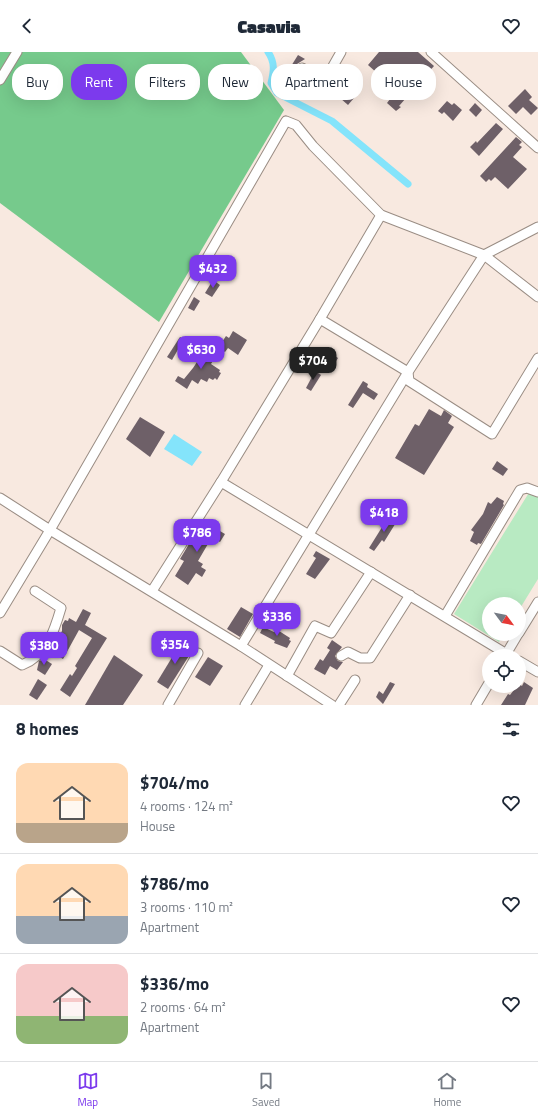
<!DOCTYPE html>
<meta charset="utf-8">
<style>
body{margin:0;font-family:"Titillium Web",sans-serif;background:#f6f6f7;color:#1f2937;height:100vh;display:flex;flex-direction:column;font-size:15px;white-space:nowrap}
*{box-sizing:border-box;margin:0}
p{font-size:13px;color:#747a83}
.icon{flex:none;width:22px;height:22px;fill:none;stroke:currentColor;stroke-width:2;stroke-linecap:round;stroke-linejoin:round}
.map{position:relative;height:653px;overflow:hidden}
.details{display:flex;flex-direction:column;background:#fff;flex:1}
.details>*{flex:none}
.hud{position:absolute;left:12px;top:12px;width:514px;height:36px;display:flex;gap:8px}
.needle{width:26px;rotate:122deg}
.tools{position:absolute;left:482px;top:545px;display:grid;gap:8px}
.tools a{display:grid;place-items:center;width:44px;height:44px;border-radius:50%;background:#fff;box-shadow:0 4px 16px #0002;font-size:20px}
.price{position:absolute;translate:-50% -34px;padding:0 9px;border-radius:8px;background:#7c3aed;color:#fff;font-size:13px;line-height:26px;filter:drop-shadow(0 1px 2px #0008)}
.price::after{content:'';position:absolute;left:50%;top:24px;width:12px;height:9px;margin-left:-6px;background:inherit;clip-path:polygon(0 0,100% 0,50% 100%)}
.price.active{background:#222;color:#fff}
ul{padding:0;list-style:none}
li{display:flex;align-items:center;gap:12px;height:100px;padding:0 16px}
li+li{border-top:1px solid #e0e1e3}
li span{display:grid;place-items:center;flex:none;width:112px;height:80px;border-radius:12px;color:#555}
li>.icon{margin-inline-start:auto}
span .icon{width:48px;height:48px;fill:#fffc;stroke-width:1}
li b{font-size:17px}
h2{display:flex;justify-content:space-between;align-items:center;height:48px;padding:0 16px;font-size:17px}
.chip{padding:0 14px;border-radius:16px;background:#fff;box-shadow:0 4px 16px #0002;font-size:14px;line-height:36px}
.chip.active{background:#7c3aed;color:#fff}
header{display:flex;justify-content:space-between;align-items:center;height:52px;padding:0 16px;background:#fff;font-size:18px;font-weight:800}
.tabs{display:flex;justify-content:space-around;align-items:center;height:56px;border-top:1px solid #e0e1e3;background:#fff;font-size:11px;color:#747a83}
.tabs a{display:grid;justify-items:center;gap:2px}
.tabs .active{color:#7c3aed}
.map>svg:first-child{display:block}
</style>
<header><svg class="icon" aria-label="back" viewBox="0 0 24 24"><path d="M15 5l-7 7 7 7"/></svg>Casavia<svg class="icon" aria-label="heart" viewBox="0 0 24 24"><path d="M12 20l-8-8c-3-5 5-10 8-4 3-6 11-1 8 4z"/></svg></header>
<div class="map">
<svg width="538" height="653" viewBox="0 0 538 653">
<rect width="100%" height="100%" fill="#f8e9e0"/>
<polygon fill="#b8eac2" points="530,439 538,444 538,527 519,558 519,552 489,552 489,582 504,582 499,590 454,562"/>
<polygon fill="#76ca8c" points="0,0 241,0 284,58 159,270 0,151"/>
<polygon fill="#84e4fb" points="174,382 202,400 192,414 164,397"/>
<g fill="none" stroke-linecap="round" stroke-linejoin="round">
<path stroke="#84e4fb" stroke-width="7" d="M268 0C275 10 274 19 271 31L277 41 332 69 408 132"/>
</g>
<g fill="#6e6068">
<polygon points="379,0 418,0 434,14 399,54 401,55 396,59 387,51 400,34 381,17 377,21 368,13"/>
<polygon points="298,3 305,7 297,12 297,19 294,24 288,19"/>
<polygon points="352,32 360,39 348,53 340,46"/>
<polygon points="525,37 532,45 529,48 538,56 531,63 523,55 516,62 508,54"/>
<polygon points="447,49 452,53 454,51 462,58 453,69 444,60 442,62 438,59"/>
<polygon points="475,51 482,58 476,65 469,58"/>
<polygon points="496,71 503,77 479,104 470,95 476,89 477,91"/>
<polygon points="516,85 522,90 519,93 522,95 513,105 527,117 508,137 495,125 491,129 489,127 486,130 480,124"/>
<polygon points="213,228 220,233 212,245 205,241"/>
<polygon points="194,245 200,249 194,259 188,256"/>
<polygon points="233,279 247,288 238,303 228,296 225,300 218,296 226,284 229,286"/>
<polygon points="180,285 184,287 172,308 167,305"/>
<polygon points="321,295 338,306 331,317 315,305"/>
<polygon points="209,297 217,302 211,312 220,318 219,320 221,321 217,328 215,326 213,328 209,326 207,330 201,327 198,332 192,328 187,337 175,329 178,324 184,327 193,316 199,307 195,305 199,298 205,302"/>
<polygon points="315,319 321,323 311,339 306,336"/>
<polygon points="363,329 368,332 367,335 378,342 374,348 363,341 353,356 348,353"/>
<polygon points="429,357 441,364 444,358 452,364 448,371 454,375 424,423 395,406 415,372 419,374"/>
<polygon points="140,365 165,380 150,405 126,387"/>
<polygon points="497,409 508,417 503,424 492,417"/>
<polygon points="497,445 504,449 503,452 504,453 481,492 478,491 477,493 470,489 474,480 471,478 483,462 488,450 491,452"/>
<polygon points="389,464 397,469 384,490 382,488 374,499 369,496"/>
<polygon points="201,472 211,478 213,475 225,482 220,490 212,485 198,509 203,512 201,515 206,518 202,525 196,521 188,533 175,524 184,509 180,507"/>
<polygon points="316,499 330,507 315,527 306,522 316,506 313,504"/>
<polygon points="241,555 253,562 240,585 227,577"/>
<polygon points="83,557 91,561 85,573 107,586 70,645 60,638 70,622 72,624 77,616 75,614 92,586 79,578 63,607 50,599 62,579 62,573 65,568 68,569 69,566 76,570"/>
<polygon points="263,575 274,580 276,577 290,586 289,588 291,589 287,596 274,591 275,589 260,581"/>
<polygon points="332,588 342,595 335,604 338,609 343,610 337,618 330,614 325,623 314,617 320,607 323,609 330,598 327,596"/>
<polygon points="182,589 194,596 168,637 157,630"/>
<polygon points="114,603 143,623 123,653 85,653"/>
<polygon points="208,605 223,614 210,634 195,625"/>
<polygon points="44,607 52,612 45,623 37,618 39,609"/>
<polygon points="38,627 47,633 37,648 29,643"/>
<polygon points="390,630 395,632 383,652 376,645 379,639 383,642"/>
<polygon points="524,630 533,636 525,653 501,653 508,642 510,643 517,634 519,632 522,634"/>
</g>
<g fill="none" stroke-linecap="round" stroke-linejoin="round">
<g stroke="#9a8d84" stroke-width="11">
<g id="minor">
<polyline points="431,0 538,96"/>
<polyline points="302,16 324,30 341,0"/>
<polyline points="0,28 17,0"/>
<polyline points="538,175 484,203 408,320 409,329 492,382 538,306"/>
<polyline points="320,267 381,163"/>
<polyline points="221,430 320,267 408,320 241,594"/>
<polyline points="0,446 50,478 0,561"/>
<polyline points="152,539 221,430 510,604"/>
<polyline points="445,564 520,438 527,436 538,440"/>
<polyline points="519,581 538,550"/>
<path d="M0 599 22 613C47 603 54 580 61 556L35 539"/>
<polyline points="341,604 348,600 360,606 370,606 410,543"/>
<polyline points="505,604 518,582"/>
<polyline points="519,609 538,620"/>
<polyline points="287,624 315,574 331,581 371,520"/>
<polyline points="168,653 198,601"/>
<polyline points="245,653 269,613"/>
<polyline points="332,653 241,594 50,478 286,69 296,73 313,94 381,163 484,203 538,245"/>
<polyline points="339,653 355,628"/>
<polyline points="476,653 489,631"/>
</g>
</g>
<use href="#minor" stroke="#fff" stroke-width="9"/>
</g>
</svg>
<div class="tools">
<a><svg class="needle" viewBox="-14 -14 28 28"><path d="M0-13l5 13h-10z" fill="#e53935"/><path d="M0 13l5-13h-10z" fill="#747a83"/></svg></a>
<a><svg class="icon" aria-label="locate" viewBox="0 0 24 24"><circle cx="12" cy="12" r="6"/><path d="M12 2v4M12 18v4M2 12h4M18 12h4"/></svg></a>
</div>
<b class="price" style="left:213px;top:237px">$432</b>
<b class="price" style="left:201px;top:318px">$630</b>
<b class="price active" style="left:313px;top:329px">$704</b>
<b class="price" style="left:384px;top:481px">$418</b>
<b class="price" style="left:197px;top:501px">$786</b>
<b class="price" style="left:277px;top:585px">$336</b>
<b class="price" style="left:175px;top:613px">$354</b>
<b class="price" style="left:44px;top:614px">$380</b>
<div class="hud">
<a class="chip">Buy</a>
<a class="chip active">Rent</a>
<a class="chip">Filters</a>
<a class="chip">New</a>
<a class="chip">Apartment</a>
<a class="chip">House</a>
</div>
</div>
<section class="details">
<h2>8 homes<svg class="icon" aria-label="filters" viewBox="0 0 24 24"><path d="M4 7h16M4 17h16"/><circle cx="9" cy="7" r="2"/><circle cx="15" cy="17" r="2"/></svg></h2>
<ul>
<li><span style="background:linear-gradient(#ffd9b3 75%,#b9a48a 0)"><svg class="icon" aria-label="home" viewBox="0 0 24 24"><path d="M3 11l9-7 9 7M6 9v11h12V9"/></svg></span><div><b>$704/mo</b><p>4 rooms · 124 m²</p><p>House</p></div><svg class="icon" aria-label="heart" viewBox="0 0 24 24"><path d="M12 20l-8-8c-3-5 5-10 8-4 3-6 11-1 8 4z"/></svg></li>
<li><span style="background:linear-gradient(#ffd9b3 65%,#9aa5b1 0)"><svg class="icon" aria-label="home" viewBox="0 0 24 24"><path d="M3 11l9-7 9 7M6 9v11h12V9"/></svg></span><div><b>$786/mo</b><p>3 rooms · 110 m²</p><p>Apartment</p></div><svg class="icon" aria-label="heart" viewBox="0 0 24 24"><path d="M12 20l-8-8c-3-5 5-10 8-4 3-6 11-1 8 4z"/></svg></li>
<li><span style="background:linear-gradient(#f6c9c9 65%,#8fb573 0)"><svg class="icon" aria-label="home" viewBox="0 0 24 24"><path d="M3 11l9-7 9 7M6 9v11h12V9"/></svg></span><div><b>$336/mo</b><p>2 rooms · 64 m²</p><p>Apartment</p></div><svg class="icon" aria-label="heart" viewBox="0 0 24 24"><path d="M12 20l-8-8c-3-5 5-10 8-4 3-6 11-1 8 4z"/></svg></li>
</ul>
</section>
<nav class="tabs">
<a class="active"><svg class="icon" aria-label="map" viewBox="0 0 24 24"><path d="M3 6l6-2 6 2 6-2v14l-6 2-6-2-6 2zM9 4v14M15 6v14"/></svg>Map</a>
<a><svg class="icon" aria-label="saved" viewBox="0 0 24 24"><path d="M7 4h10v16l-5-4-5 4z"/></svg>Saved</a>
<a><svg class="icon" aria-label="home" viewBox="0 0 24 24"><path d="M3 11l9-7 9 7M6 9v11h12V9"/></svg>Home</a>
</nav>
